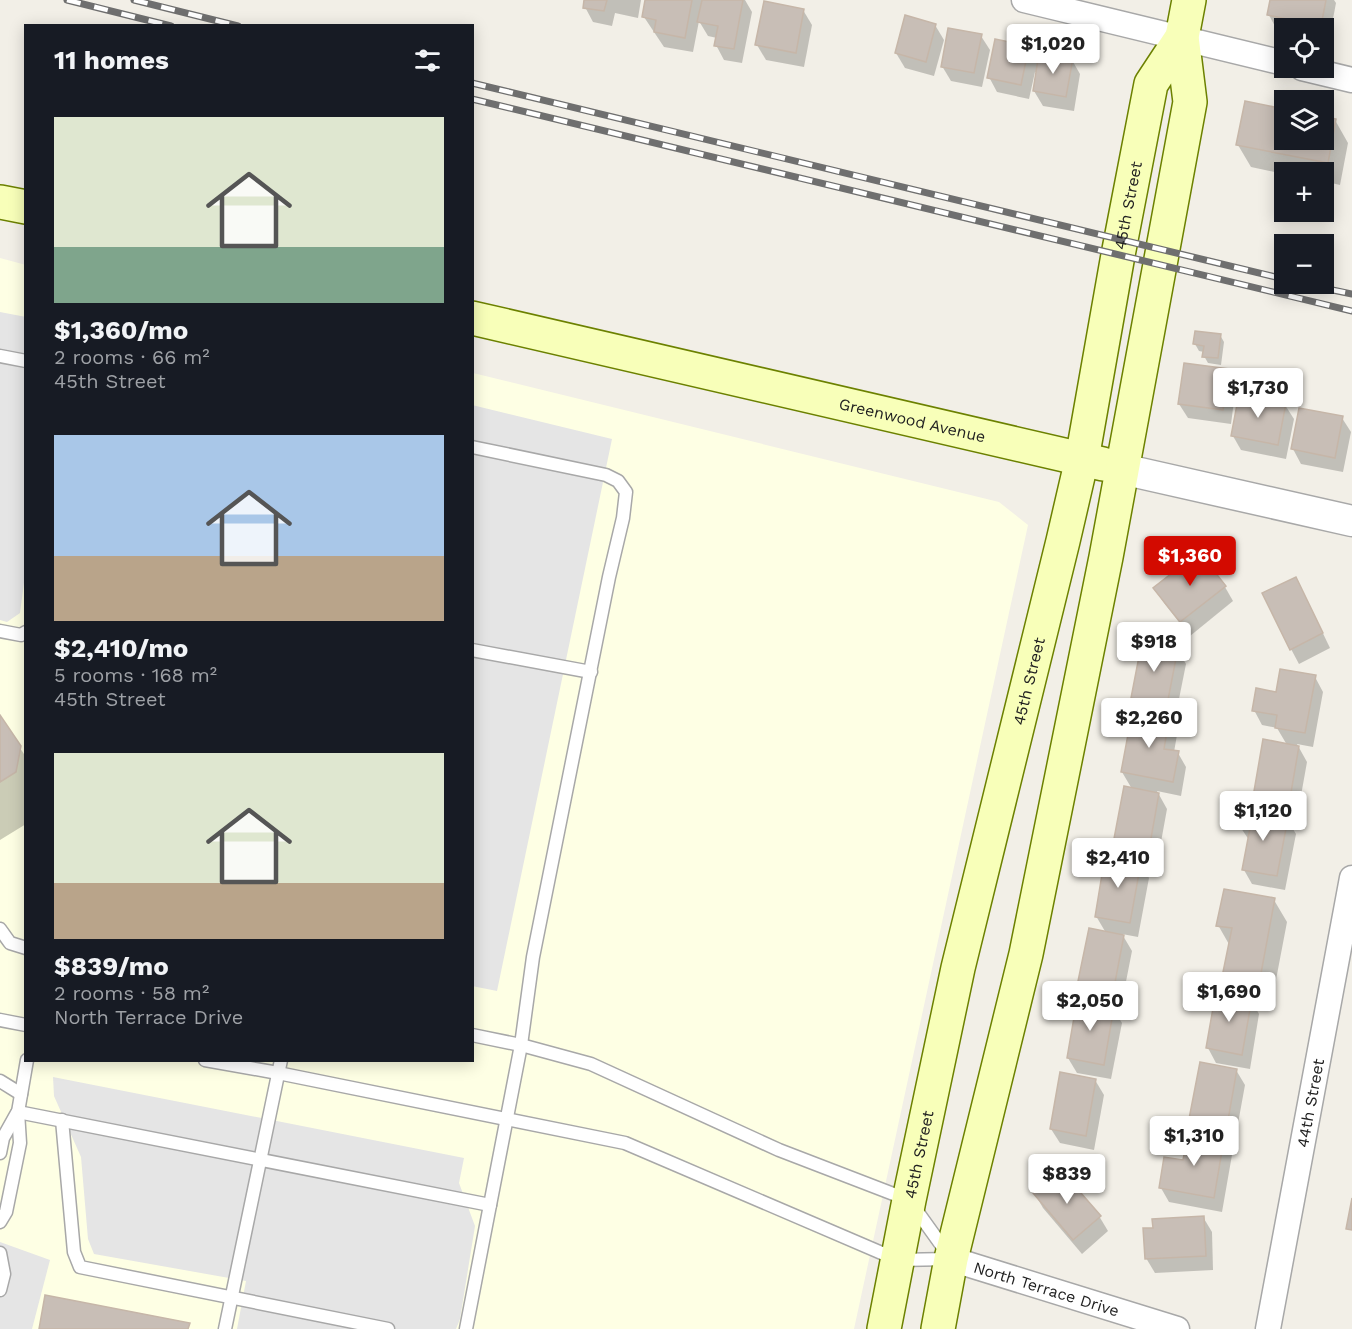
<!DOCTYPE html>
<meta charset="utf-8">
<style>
body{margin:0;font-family:"Work Sans",sans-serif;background:#20242c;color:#f1f3f6;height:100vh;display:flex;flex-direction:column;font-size:22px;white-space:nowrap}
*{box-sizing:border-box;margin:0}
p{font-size:20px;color:#9ea1a6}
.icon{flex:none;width:33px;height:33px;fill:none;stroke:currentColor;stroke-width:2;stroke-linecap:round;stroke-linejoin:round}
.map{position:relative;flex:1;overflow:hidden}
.side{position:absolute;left:24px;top:24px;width:450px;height:1038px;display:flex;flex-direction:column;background:#171b24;border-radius:0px;box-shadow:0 3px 15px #0003}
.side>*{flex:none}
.tools{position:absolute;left:1274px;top:18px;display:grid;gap:12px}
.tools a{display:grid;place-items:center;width:60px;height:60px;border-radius:0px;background:#171b24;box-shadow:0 3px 15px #0003;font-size:30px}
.price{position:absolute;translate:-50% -51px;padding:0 14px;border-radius:6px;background:#fff;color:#222;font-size:20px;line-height:39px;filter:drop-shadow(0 2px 3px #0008)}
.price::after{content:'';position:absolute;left:50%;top:36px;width:18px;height:14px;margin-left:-9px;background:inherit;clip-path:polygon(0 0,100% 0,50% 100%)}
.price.active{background:#d30a00;color:#fff}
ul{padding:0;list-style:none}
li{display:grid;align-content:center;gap:12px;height:318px;padding:0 30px}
li span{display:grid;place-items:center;height:186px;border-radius:0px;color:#555}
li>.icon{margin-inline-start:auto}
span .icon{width:108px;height:108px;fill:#fffc;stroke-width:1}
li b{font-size:26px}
h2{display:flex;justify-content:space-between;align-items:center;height:72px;padding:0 30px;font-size:26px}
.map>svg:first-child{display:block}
</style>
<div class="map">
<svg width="1352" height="1329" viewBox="0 0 1352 1329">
<rect width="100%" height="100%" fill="#f2efe7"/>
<polygon fill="#feffe4" points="0,258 26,265 26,1060 472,1060 473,373 999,502 1028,525 854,1329 0,1329"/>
<g fill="#e5e5e5">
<polygon points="0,312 26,317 25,575 20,613 7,622 0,620"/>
<polygon points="472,405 612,439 497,991 472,986"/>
<polygon points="53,1077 464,1158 459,1183 475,1226 460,1319 456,1329 237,1329 246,1281 94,1254 88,1239 81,1157 54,1096"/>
<polygon points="0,1242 50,1260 32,1329 0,1329"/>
</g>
<g fill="#0003">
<polygon points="586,0 641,0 638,18 615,13 612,26 593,22 585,7"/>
<polygon points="647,0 745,0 752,12 742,63 724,60 716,45 717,38 708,36 699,21 693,52 664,47 644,17"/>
<polygon points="1272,0 1334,0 1336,3 1329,40 1323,39 1323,28 1284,28 1284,31 1277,30 1269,15"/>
<polygon points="803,10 812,25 804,67 766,60 757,45"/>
<polygon points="935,25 944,40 934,76 905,68 896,53"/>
<polygon points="981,36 990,50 982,87 951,81 942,66"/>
<polygon points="1028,47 1039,65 1072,60 1080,74 1074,111 1043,106 1034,91 1037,72 1035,72 1029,99 997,92 989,77"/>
<polygon points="1284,110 1284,140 1323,140 1323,118 1335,120 1348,143 1340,185 1323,181 1323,172 1284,174 1251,167 1238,145"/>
<polygon points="1220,335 1224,342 1221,365 1208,363 1204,356 1204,352 1199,351 1195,344"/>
<polygon points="1228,371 1236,386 1231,424 1188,418 1179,404"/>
<polygon points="1285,405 1294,419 1286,459 1241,450 1233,436"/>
<polygon points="1342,418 1351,432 1343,472 1301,464 1293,449"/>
<polygon points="1225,587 1233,601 1190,636 1164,603 1155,589"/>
<polygon points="1304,594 1330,648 1299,664 1291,649"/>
<polygon points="1177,649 1186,664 1175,719 1166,718 1177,735 1174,752 1178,753 1186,767 1181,796 1157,791 1167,809 1157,864 1139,861 1149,878 1138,937 1122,934 1132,951 1121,1007 1087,1000 1078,985 1106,933 1096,916 1124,861 1114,843 1132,789 1122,772 1143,716 1132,698"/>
<polygon points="1315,677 1323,692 1313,747 1297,744 1307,762 1297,818 1263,812 1254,797 1287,745 1277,728 1262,725 1254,710 1277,694"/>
<polygon points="0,718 26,757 26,824 0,840"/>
<polygon points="1287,819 1296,834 1285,890 1252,884 1244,870 1249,840 1239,825"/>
<polygon points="1274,900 1287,922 1271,1006 1253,1003 1259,1014 1250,1069 1216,1063 1208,1048 1235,996 1224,977 1230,946 1218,925"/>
<polygon points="1113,1009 1122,1023 1111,1079 1077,1073 1068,1058"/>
<polygon points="1236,1070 1245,1085 1235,1140 1222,1138 1232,1155 1222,1212 1169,1202 1161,1188 1184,1162 1201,1137 1191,1119"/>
<polygon points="1095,1080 1104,1095 1094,1150 1060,1143 1051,1129"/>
<polygon points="1035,1194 1099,1216 1108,1231 1082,1254 1043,1208"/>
<polygon points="1203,1217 1212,1232 1213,1270 1155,1273 1146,1258"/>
</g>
<g fill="#c8beb6" stroke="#c6b6a8" stroke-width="1.5">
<polygon points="584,0 607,0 604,11 583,8"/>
<polygon points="645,0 692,0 685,38 654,32 656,20 642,17"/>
<polygon points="702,0 743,0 734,49 714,46 718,26 697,22"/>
<polygon points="1270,0 1326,0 1321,26 1267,15"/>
<polygon points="764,1 804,9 796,53 755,45"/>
<polygon points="905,15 936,24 926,62 895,53"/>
<polygon points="948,28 982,34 974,73 941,67"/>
<polygon points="995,39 1029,46 1021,85 987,78"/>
<polygon points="1039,53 1073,58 1066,97 1033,91"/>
<polygon points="1245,101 1284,109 1284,140 1323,140 1323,116 1336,119 1328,163 1236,145"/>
<polygon points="1195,331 1221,334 1218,358 1202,357 1204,346 1193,344"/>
<polygon points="1184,363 1229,369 1223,410 1178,404"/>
<polygon points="1239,394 1286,403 1278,445 1231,436"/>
<polygon points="1299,408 1343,416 1335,458 1291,449"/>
<polygon points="1199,552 1226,586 1180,622 1153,588"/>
<polygon points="1296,577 1323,633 1290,650 1262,593"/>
<polygon points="1142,641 1178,648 1167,705 1131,698"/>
<polygon points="1280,669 1316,675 1305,733 1275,728 1277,715 1252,711 1256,688 1276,692"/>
<polygon points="1132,713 1169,719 1164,749 1179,751 1173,782 1121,772"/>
<polygon points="0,715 21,746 16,772 0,782"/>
<polygon points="1263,739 1299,746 1289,804 1253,797"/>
<polygon points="1124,786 1159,793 1149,850 1113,844"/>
<polygon points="1240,810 1288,818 1277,876 1242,870 1250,828 1237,825"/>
<polygon points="1105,856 1141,862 1130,923 1095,917"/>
<polygon points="1224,889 1275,898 1259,984 1222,977 1232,928 1216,926"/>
<polygon points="1089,928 1124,935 1113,993 1077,986"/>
<polygon points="1216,991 1252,998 1242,1055 1206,1048"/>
<polygon points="1077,1000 1114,1007 1104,1065 1067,1058"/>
<polygon points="1200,1062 1237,1069 1227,1126 1189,1119"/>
<polygon points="1060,1072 1096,1079 1086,1136 1050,1129"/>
<polygon points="1188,1133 1224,1139 1214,1198 1159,1188 1164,1157 1183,1160"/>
<polygon points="1060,1169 1101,1216 1073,1240 1033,1193"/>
<polygon points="1352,1198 1352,1230 1346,1229"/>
<polygon points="1204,1216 1206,1256 1145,1259 1143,1228 1153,1228 1152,1219"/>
<polygon points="45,1295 190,1323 188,1329 39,1329"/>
</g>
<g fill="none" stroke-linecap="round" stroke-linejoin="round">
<g stroke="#a8a8a8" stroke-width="15">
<g id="service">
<polyline points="0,356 26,361"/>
<polyline points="0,631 21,635 26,632"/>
<polyline points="472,650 591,672"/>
<polyline points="0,929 10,943 26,948"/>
<polyline points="0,1020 26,1025"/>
<polyline points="472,1035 521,1045 591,1064 779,1150 909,1200 947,1253"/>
<polyline points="205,1060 278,1073 625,1143 898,1260 949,1259"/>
<polyline points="0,1081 21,1094"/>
<polyline points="18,1112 490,1205"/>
<polyline points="62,1120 74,1252 80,1267 388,1329"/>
<polyline points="0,1153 3,1138 17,1113"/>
<polyline points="0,1222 6,1212 20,1143 18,1112 27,1060"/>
<polyline points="0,1253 4,1274 0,1290"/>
<polyline points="225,1329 281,1060"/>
<polyline points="466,1329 521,1045 533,957 609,577 623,518 626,492 618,481 606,475 472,447"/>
</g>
</g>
<g stroke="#a8a8a8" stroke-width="27">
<g id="minor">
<polyline points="1024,0 1284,63"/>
<polyline points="1302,68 1352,80"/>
<path id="s1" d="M951 1259 1177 1329"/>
<path id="s2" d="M1268 1329 1352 878"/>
</g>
</g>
<g stroke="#a8a8a8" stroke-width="33">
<polyline id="tertiary" points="1122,469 1352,521"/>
</g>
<g stroke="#6c8100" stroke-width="36">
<g id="secondary">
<polyline points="0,202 26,207"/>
<path id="s3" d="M472 318 1103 464"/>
<path id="s4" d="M884 1329 909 1200 958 968 1063 541 1082 459 1118 255 1151 84 1182 37"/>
<polyline points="938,1329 951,1259 1026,954 1106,557 1190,102 1182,37 1189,0"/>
</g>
</g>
<use href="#service" stroke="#fff" stroke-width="12"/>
<use href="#minor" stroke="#fff" stroke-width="24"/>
<use href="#tertiary" stroke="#fff" stroke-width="30"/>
<use href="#secondary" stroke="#f8ffb9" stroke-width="33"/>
<g stroke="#6f6f6f" stroke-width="7">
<g id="rail">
<polyline points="67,0 171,26"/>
<polyline points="134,0 238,26"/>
<polyline points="472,83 1284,279"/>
<polyline points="472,99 1352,311"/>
<polyline points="1304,284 1352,294"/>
</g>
</g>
<use href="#rail" stroke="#fff" stroke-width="4.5" stroke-dasharray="14" stroke-linecap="butt"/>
</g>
<g text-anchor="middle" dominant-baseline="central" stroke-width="5" stroke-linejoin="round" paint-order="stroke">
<g font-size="16" fill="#212121" stroke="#fff">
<text stroke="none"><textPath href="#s4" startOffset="1150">45th Street</textPath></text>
<text stroke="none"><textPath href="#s3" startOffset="452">Greenwood Avenue</textPath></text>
<text stroke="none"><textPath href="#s4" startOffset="664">45th Street</textPath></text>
<text stroke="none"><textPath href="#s2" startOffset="230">44th Street</textPath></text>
<text stroke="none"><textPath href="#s4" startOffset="178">45th Street</textPath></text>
<text stroke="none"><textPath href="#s1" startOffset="100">North Terrace Drive</textPath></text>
</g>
</g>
</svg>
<div class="tools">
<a><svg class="icon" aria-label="locate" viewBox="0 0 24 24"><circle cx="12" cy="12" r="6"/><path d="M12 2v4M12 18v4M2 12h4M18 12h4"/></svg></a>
<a><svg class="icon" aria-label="layers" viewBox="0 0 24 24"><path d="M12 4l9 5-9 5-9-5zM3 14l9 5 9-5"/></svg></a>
<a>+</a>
<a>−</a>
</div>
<b class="price" style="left:1053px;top:75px">$1,020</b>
<b class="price" style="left:1258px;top:419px">$1,730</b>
<b class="price active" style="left:1190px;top:587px">$1,360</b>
<b class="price" style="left:1154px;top:673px">$918</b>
<b class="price" style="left:1149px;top:749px">$2,260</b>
<b class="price" style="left:1263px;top:842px">$1,120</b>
<b class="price" style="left:1118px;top:889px">$2,410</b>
<b class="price" style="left:1229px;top:1023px">$1,690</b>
<b class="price" style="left:1090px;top:1032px">$2,050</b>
<b class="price" style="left:1194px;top:1167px">$1,310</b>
<b class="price" style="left:1067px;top:1205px">$839</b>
<section class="side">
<h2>11 homes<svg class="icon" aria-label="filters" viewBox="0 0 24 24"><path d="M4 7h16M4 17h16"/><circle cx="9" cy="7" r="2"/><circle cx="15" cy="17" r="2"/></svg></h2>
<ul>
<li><span style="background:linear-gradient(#dfe7d0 70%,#7fa58c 0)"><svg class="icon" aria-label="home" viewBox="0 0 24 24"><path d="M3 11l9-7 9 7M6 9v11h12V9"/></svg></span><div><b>$1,360/mo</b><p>2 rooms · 66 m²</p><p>45th Street</p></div></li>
<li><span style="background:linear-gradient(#a9c7e8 65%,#b9a48a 0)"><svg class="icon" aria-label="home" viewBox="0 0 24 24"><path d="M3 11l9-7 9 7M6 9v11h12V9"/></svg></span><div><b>$2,410/mo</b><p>5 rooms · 168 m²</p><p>45th Street</p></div></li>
<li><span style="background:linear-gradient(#dfe7d0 70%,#b9a48a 0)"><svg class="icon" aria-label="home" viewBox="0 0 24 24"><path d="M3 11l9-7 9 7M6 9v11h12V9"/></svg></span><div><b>$839/mo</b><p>2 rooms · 58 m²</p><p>North Terrace Drive</p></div></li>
</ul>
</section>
</div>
